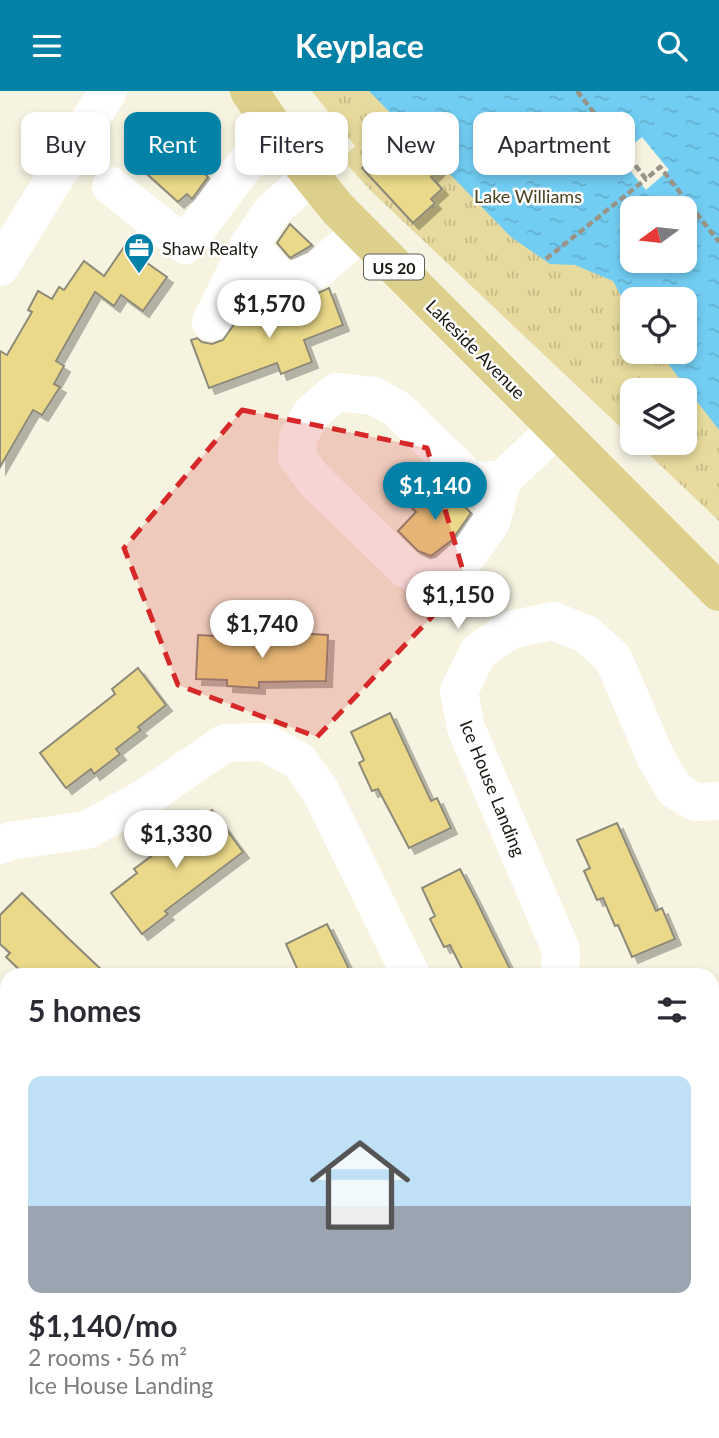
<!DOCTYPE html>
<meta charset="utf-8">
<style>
body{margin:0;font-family:Lato,sans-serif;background:#f2f2f3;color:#2b2b33;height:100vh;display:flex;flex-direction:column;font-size:26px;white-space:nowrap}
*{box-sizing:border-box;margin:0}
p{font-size:23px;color:#7c7c81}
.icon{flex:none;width:38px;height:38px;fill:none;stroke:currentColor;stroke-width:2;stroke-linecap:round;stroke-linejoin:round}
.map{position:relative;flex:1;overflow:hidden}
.details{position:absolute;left:0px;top:877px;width:719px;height:471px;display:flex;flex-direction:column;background:#fff;border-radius:21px 21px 0 0;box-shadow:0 4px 10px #0003}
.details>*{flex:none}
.top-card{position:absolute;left:21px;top:21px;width:677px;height:63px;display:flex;gap:14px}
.needle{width:46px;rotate:255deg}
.buttons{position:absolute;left:620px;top:105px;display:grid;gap:14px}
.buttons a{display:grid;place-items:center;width:77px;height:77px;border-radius:14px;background:#fff;box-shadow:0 4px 10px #0003;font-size:35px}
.price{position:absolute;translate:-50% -60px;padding:0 16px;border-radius:24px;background:#fff;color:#222;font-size:23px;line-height:46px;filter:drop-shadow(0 2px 4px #0008)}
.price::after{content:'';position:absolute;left:50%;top:42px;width:21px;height:16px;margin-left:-10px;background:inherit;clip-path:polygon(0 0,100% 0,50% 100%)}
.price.selected{background:#0481a6;color:#fff}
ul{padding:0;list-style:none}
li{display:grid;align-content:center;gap:14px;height:371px;padding:0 28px}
li span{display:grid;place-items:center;height:217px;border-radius:14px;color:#555}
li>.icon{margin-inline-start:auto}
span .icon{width:126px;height:126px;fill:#fffc;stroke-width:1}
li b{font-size:30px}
h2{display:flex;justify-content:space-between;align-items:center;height:84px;padding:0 28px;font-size:30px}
.pill{padding:0 24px;border-radius:14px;background:#fff;box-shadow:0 4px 10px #0003;font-size:24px;line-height:63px}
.pill.selected{background:#0481a6;color:#fff}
header{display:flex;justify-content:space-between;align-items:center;height:91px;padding:0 28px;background:#0481a6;color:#fff;font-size:32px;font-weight:700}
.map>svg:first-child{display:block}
</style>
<header><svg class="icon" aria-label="menu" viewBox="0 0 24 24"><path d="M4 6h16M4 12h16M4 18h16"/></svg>Keyplace<svg class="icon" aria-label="search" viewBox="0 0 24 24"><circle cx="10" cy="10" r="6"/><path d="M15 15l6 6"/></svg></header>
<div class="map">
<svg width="719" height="1347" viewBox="0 0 719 1347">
<defs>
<pattern id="grass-tufts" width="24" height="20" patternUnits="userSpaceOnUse" patternTransform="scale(1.75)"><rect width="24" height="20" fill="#e7da9e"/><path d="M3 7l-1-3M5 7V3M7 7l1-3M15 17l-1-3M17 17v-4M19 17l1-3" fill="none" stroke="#c6ba87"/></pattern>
<pattern id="forest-crowns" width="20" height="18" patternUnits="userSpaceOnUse" patternTransform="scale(1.75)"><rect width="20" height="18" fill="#e7da9e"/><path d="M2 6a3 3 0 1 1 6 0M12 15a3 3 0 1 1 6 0" fill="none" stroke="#c6ba87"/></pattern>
<pattern id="water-ripples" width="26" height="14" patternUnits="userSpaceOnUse" patternTransform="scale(1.75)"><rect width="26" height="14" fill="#72cdf3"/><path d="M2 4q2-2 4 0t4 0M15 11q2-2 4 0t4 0" fill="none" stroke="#62afcf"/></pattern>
<filter id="shadow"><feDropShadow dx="6" dy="6" stdDeviation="0" flood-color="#0004"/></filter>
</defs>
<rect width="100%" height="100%" fill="#f6f3e1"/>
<path fill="url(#grass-tufts)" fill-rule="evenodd" d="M312 0H719V430L637 352H684V299H632V347L371 100 342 68 355 55ZM632 117H684V170H632ZM632 208H684V261H632Z"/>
<polygon fill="url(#forest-crowns)" points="0,1119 7,1124 7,1340 87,1341 91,1347 0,1347"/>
<path fill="url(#water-ripples)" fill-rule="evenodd" d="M369 0H719V339L659 261H684V208H632V225L613 190 575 174 550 173 511 146ZM632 117H684V170H632Z"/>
<polygon fill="#f6f3e1" points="642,46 669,79 646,99 618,65"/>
<g fill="#ead989" stroke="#8e8a7a" stroke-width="2" filter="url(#shadow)">
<polygon points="154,35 165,45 168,42 189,61 186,65 208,86 192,108 187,103 178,111 127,65"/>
<polygon points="402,40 439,78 431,86 442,98 431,108 435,112 413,132 362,77"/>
<polygon points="290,133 312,154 290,167 277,152"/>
<polygon points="124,156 167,186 143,220 121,204 114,215 95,201 56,270 64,275 54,293 60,296 42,324 33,319 0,376 0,260 7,264 32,221 28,219 38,200 52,208 59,196 64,199 84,170 104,185"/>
<polygon points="329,197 343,234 304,249 312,271 281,283 277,272 209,297 191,249 197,247 202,251 212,253 223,249 235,232 282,214 294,213"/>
<polygon points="443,394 471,422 452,449 431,465 418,460 398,440 416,421 412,417 427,401 431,406"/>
<polygon points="294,542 328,544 326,590 259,591 259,597 227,595 227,589 196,588 198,544 294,549"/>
<polygon points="138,577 166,614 138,636 141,639 116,658 120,663 94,683 91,678 66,697 40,662 115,603 112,598"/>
<polygon points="390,622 431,710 437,707 451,737 409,757 378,698 372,700 359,672 364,669 351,641"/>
<polygon points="212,719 243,761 165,820 168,823 142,843 111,802 137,782 134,778 161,758 158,754 183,735 186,739"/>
<polygon points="617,732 656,820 662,817 675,848 632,866 618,834 615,835 603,807 597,809 584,780 590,777 577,749"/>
<polygon points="460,778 475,807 513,884 465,884 450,854 444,856 430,828 435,825 422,797"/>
<polygon points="22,802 68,847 107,884 25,884 6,866 10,862 0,853 0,824"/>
<polygon points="327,833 352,884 300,884 286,853"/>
</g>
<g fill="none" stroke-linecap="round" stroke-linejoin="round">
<g stroke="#989588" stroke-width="4.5" stroke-dasharray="7 3.5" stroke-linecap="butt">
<polyline points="577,0 646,88 660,76 719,151"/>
<polyline points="546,168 646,88"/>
</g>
<g stroke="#fff" stroke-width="38">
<polyline points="311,85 271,121 249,154 285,193 318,178 360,142"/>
<polyline points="111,95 185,154 246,72 281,47"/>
<polyline points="0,176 108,0"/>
<polyline points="211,231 249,154"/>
<polyline points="503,388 484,390 468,387 397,318 374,305 336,301 311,323 298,347 297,366 314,389 406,478 428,488 444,485 468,464 491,431 503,388 555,339"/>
<polyline points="0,754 10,750 87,739 148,705 225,652 264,651 299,670 320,699 411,884"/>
<polyline points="560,884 561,859 466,637 459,600 478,561 510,539 553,530 586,543 613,567 656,667 675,699 695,711 719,710"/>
<polyline points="0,920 7,927"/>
<polyline points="712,1133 719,1133"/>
<polyline points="712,1278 719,1292"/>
<polyline points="267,1347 280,1340"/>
</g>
<polyline stroke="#ddd08c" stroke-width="38" points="249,0 281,47 337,117 719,501"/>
</g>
<path fill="#d62828" fill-opacity="0.2" stroke="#d62828" stroke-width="5" stroke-dasharray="14 9" stroke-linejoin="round" d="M242 319 427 357 466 490 317 646 178 594 124 457Z"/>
<defs>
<g id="office-pin" transform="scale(1.575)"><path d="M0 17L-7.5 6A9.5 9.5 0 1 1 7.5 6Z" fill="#0481a6" stroke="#fff"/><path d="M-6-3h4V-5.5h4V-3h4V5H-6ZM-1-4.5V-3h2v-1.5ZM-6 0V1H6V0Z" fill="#fff"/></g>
</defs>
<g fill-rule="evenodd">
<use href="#office-pin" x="139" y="157"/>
</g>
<g text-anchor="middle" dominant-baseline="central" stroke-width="5" stroke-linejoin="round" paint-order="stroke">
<rect fill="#fff" stroke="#5f5d59" stroke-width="2" x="364" y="163.5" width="60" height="25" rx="5"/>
<g font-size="16" font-weight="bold" fill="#1a1812">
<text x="394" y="176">US 20</text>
</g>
<g font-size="18" fill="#47401d" stroke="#fff">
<text x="528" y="105">Lake Williams</text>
</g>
<g font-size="18" fill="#1a1812" stroke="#fff" text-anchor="start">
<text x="162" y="157">Shaw Realty</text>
</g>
<g font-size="18" fill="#1a1812" stroke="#fff">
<text transform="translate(476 258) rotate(45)">Lakeside Avenue</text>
<text transform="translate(493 697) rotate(68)">Ice House Landing</text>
</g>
</g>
</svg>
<div class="buttons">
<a><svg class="needle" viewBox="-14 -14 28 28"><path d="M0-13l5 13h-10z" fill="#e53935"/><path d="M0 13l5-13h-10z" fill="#7c7c81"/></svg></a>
<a><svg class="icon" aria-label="locate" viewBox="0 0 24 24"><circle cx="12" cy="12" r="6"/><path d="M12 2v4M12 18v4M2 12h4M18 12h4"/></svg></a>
<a><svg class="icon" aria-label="layers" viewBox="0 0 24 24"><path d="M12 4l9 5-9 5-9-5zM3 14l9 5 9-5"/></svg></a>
</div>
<b class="price" style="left:269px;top:249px">$1,570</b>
<b class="price selected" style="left:435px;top:431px">$1,140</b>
<b class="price" style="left:458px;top:540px">$1,150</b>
<b class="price" style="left:262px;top:569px">$1,740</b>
<b class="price" style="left:176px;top:779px">$1,330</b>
<div class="top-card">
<a class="pill">Buy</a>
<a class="pill selected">Rent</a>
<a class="pill">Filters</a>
<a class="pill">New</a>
<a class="pill">Apartment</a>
</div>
<section class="details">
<h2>5 homes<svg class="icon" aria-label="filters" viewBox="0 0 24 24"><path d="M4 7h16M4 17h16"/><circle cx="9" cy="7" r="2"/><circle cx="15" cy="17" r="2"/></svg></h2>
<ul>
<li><span style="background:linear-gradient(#bfe0f5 60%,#9aa5b1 0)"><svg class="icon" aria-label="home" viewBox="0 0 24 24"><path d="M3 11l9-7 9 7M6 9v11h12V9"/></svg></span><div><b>$1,140/mo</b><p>2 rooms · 56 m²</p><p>Ice House Landing</p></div></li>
</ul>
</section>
</div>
